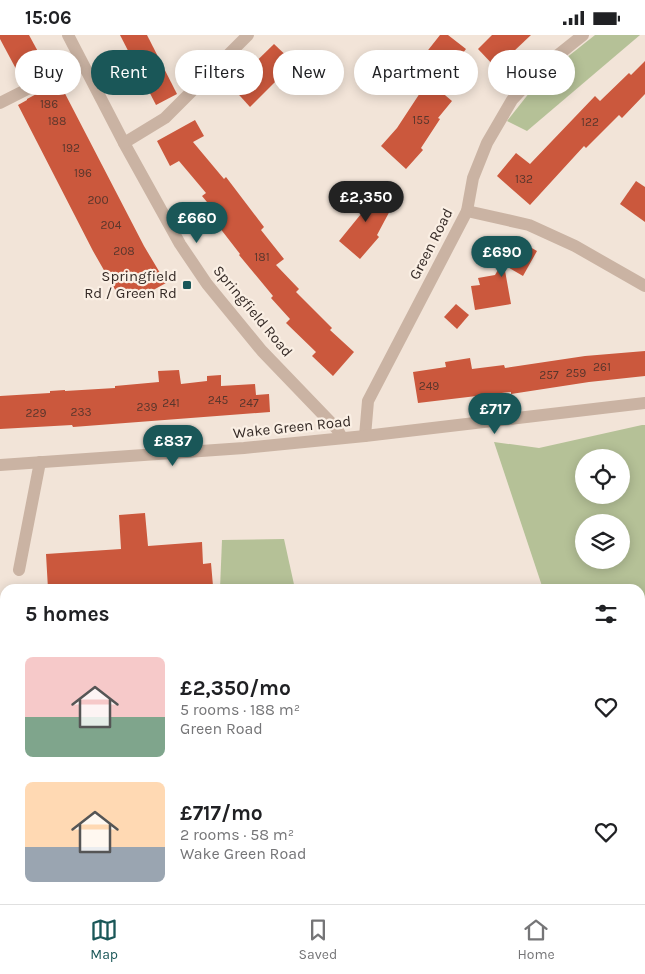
<!DOCTYPE html>
<meta charset="utf-8">
<style>
body{margin:0;font-family:Karla,sans-serif;background:#f2f2f2;color:#202124;height:100vh;display:flex;flex-direction:column;font-size:19px;white-space:nowrap}
*{box-sizing:border-box;margin:0}
p{font-size:16px;color:#757577}
.icon{flex:none;width:28px;height:28px;fill:none;stroke:currentColor;stroke-width:2;stroke-linecap:round;stroke-linejoin:round}
.map{position:relative;flex:1;overflow:hidden}
.panel{position:absolute;left:0px;top:549px;width:645px;height:321px;display:flex;flex-direction:column;background:#fff;border-radius:15px 15px 0 0;box-shadow:0 2px 12px #0003}
.panel>*{flex:none}
.hud{position:absolute;left:15px;top:15px;width:615px;height:45px;display:flex;gap:10px}
.fabs{position:absolute;left:575px;top:414px;display:grid;gap:10px}
.fabs a{display:grid;place-items:center;width:55px;height:55px;border-radius:50%;background:#fff;box-shadow:0 2px 12px #0003;font-size:25px}
.price{position:absolute;translate:-50% -42px;padding:0 11px;border-radius:18px;background:#1a5758;color:#fff;font-size:16px;line-height:32px;filter:drop-shadow(0 1px 2px #0008)}
.price::after{content:'';position:absolute;left:50%;top:30px;width:15px;height:11px;margin-left:-8px;background:inherit;clip-path:polygon(0 0,100% 0,50% 100%)}
.price.selected{background:#222;color:#fff}
ul{padding:0;list-style:none}
li{display:flex;align-items:center;gap:15px;height:125px;padding:0 25px}
li span{display:grid;place-items:center;flex:none;width:140px;height:100px;border-radius:8px;color:#555}
li>.icon{margin-inline-start:auto}
span .icon{width:60px;height:60px;fill:#fffc;stroke-width:1}
li b{font-size:21px}
h2{display:flex;justify-content:space-between;align-items:center;height:60px;padding:0 25px;font-size:21px}
.chip{padding:0 18px;border-radius:22px;background:#fff;box-shadow:0 2px 12px #0003;font-size:18px;line-height:45px}
.chip.selected{background:#1a5758;color:#fff}
.status{display:flex;justify-content:space-between;align-items:center;height:35px;padding:0 25px;background:#fff;direction:ltr}
.status svg{height:14px;fill:currentColor}
.tabs{display:flex;justify-content:space-around;align-items:center;height:70px;border-top:1px solid #e0e0e0;background:#fff;font-size:14px;color:#757577}
.tabs a{display:grid;justify-items:center;gap:2px}
.tabs .selected{color:#1a5758}
.map>svg:first-child{display:block}
</style>
<div class="status"><b>15:06</b><svg viewBox="0 0 49 12"><path d="M0 12V9h3v3zM5 12V6h3v6zM10 12V3h3v9zM15 12V0h3v12zM26 1h20v11H26zM47 4h2v5h-2z"/></svg></div>
<div class="map">
<svg width="645" height="869" viewBox="0 0 645 869">
<rect width="100%" height="100%" fill="#f2e4d8"/>
<g fill="#b5c197" fill-rule="evenodd">
<polygon points="595,0 640,0 527,96 507,86 541,43"/>
<path d="M642 390H645V791L640 786V554H543L494 407 539 413ZM584 422H621V460H584ZM584 488H621V525H584Z"/>
<polygon points="284,504 295,554 220,554 222,505"/>
<polygon points="0,677 5,677 5,865 411,865 412,869 0,869"/>
</g>
<g fill="none" stroke-linecap="round" stroke-linejoin="round">
<polyline stroke="#76b0b0" stroke-width="5.5" points="305,865 306,869"/>
</g>
<g fill="#cb583d">
<polygon points="0,0 29,0 48,35 23,47 0,4"/>
<polygon points="120,0 147,0 177,59 156,70"/>
<polygon points="440,0 448,0 466,14 441,47 444,49 439,55 452,66 438,83 440,84 421,113 423,115 406,134 381,111 397,93 420,58 407,48 413,40 410,38"/>
<polygon points="492,0 531,0 496,33 478,14"/>
<polygon points="274,9 294,28 250,72 231,51"/>
<polygon points="645,26 645,59 622,83 619,80 586,113 584,111 530,170 497,141 516,118 530,129 595,61 600,66 629,38 631,40"/>
<polygon points="59,47 144,211 166,248 146,259 145,255 132,263 130,260 121,265 93,216 18,70 27,65 27,64"/>
<polygon points="195,85 204,101 193,107 224,144 226,142 264,192 261,195 284,224 276,230 299,254 296,257 332,293 330,295 354,317 333,341 312,321 316,317 286,288 290,284 271,263 273,261 239,220 240,219 216,188 221,184 202,161 206,158 179,126 170,131 157,106"/>
<polygon points="636,146 645,152 645,187 620,169"/>
<polygon points="361,153 393,170 377,200 379,202 360,224 339,206 361,179 351,173"/>
<polygon points="516,204 537,216 523,241 504,230 511,269 475,275 471,251 480,250 478,243 495,240"/>
<polygon points="456,269 469,280 457,294 444,282"/>
<polygon points="645,316 645,341 589,347 511,359 511,357 418,368 413,337 446,332 445,327 470,323 472,334 504,330 505,333 585,321"/>
<polygon points="179,335 181,349 207,346 207,341 221,340 221,351 255,349 256,360 269,359 270,377 73,392 72,390 0,394 0,361 50,358 50,356 65,355 65,356 115,353 115,351 159,347 158,336"/>
<polygon points="145,478 148,511 202,507 203,529 211,528 213,551 181,554 48,554 46,519 121,514 119,480"/>
</g>
<g fill="none" stroke-linecap="round" stroke-linejoin="round">
<g stroke="#cab3a3" stroke-width="12">
<polyline points="68,0 124,108 180,209 207,249 262,316 337,394 342,403"/>
<polyline points="0,68 81,27"/>
<polyline points="124,108 165,83 248,0"/>
<polyline points="467,176 529,190 575,211 645,251"/>
<polyline points="365,401 368,366 467,176 473,143 487,108 512,65 543,32 583,0"/>
<polyline points="0,430 244,413 365,401 645,368"/>
<polyline points="19,535 40,427"/>
<polyline points="640,804 645,809"/>
<polyline points="556,869 559,865"/>
</g>
</g>
<rect fill="#1a5758" stroke="#faefe4" stroke-width="2" x="182" y="245" width="10" height="10" rx="2.5"/>
<g text-anchor="middle" dominant-baseline="central" stroke-width="4.5" stroke-linejoin="round" paint-order="stroke">
<g font-size="12" fill="#5a362c">
<text x="49" y="69">186</text>
<text x="421" y="85">155</text>
<text x="57" y="86">188</text>
<text x="590" y="87">122</text>
<text x="71" y="113">192</text>
<text x="83" y="138">196</text>
<text x="524" y="144">132</text>
<text x="98" y="165">200</text>
<text x="111" y="190">204</text>
<text x="124" y="216">208</text>
<text x="262" y="222">181</text>
<text x="602" y="332">261</text>
<text x="576" y="338">259</text>
<text x="549" y="340">257</text>
<text x="429" y="351">249</text>
<text x="218" y="365">245</text>
<text x="171" y="368">241</text>
<text x="249" y="368">247</text>
<text x="147" y="372">239</text>
<text x="81" y="377">233</text>
<text x="36" y="378">229</text>
</g>
<g font-size="15" fill="#352a26" stroke="#faefe4">
<text transform="translate(431 209) rotate(-63)">Green Road</text>
<text transform="translate(253 276) rotate(50)">Springfield Road</text>
<text transform="translate(292 392) rotate(-6)">Wake Green Road</text>
</g>
<g font-size="15" fill="#352a26" stroke="#faefe4" text-anchor="end">
<text x="177" y="241">Springfield<tspan x="177" dy="17">Rd / Green Rd</tspan></text>
</g>
</g>
</svg>
<div class="fabs">
<a><svg class="icon" aria-label="locate" viewBox="0 0 24 24"><circle cx="12" cy="12" r="6"/><path d="M12 2v4M12 18v4M2 12h4M18 12h4"/></svg></a>
<a><svg class="icon" aria-label="layers" viewBox="0 0 24 24"><path d="M12 4l9 5-9 5-9-5zM3 14l9 5 9-5"/></svg></a>
</div>
<b class="price selected" style="left:366px;top:188px">£2,350</b>
<b class="price" style="left:197px;top:209px">£660</b>
<b class="price" style="left:502px;top:243px">£690</b>
<b class="price" style="left:495px;top:400px">£717</b>
<b class="price" style="left:173px;top:432px">£837</b>
<div class="hud">
<a class="chip">Buy</a>
<a class="chip selected">Rent</a>
<a class="chip">Filters</a>
<a class="chip">New</a>
<a class="chip">Apartment</a>
<a class="chip">House</a>
</div>
<section class="panel">
<h2>5 homes<svg class="icon" aria-label="filters" viewBox="0 0 24 24"><path d="M4 7h16M4 17h16"/><circle cx="9" cy="7" r="2"/><circle cx="15" cy="17" r="2"/></svg></h2>
<ul>
<li><span style="background:linear-gradient(#f6c9c9 60%,#7fa58c 0)"><svg class="icon" aria-label="home" viewBox="0 0 24 24"><path d="M3 11l9-7 9 7M6 9v11h12V9"/></svg></span><div><b>£2,350/mo</b><p>5 rooms · 188 m²</p><p>Green Road</p></div><svg class="icon" aria-label="heart" viewBox="0 0 24 24"><path d="M12 20l-8-8c-3-5 5-10 8-4 3-6 11-1 8 4z"/></svg></li>
<li><span style="background:linear-gradient(#ffd9b3 65%,#9aa5b1 0)"><svg class="icon" aria-label="home" viewBox="0 0 24 24"><path d="M3 11l9-7 9 7M6 9v11h12V9"/></svg></span><div><b>£717/mo</b><p>2 rooms · 58 m²</p><p>Wake Green Road</p></div><svg class="icon" aria-label="heart" viewBox="0 0 24 24"><path d="M12 20l-8-8c-3-5 5-10 8-4 3-6 11-1 8 4z"/></svg></li>
</ul>
</section>
</div>
<nav class="tabs">
<a class="selected"><svg class="icon" aria-label="map" viewBox="0 0 24 24"><path d="M3 6l6-2 6 2 6-2v14l-6 2-6-2-6 2zM9 4v14M15 6v14"/></svg>Map</a>
<a><svg class="icon" aria-label="saved" viewBox="0 0 24 24"><path d="M7 4h10v16l-5-4-5 4z"/></svg>Saved</a>
<a><svg class="icon" aria-label="home" viewBox="0 0 24 24"><path d="M3 11l9-7 9 7M6 9v11h12V9"/></svg>Home</a>
</nav>
